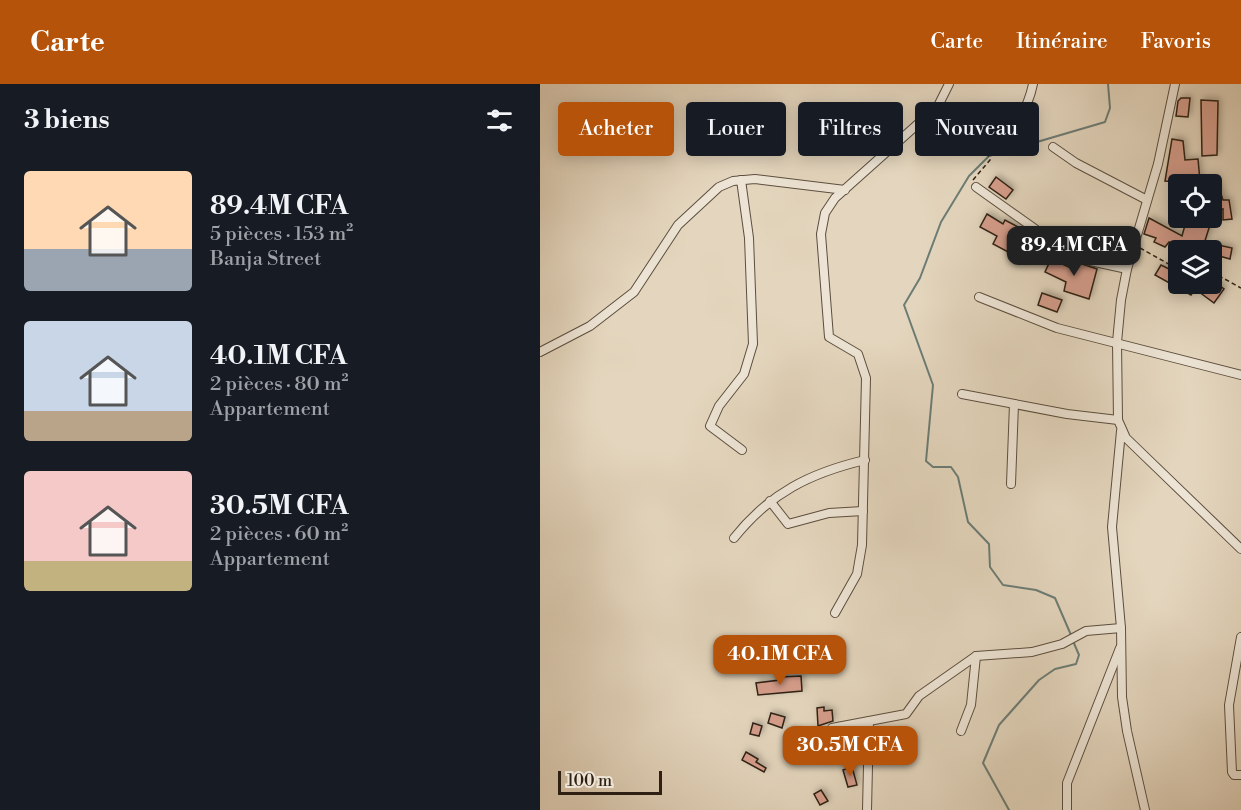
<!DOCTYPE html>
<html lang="fr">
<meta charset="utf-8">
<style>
body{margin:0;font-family:"Libre Bodoni",serif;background:#20242c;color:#f1f3f6;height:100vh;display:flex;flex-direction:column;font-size:22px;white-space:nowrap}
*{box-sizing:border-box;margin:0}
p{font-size:20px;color:#9ea1a6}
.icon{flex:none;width:33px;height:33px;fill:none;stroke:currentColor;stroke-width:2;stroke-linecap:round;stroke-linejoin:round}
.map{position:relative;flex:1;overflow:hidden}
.details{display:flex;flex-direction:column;background:#171b24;width:540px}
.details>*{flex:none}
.guide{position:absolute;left:18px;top:18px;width:570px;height:54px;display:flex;gap:12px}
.buttons{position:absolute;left:628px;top:90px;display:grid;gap:12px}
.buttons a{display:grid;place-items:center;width:54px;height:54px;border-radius:6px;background:#171b24;box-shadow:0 3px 15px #0003;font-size:30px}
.scale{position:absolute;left:18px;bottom:15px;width:104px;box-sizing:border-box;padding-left:6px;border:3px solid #2e2113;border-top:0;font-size:16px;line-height:21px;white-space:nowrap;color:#2e2113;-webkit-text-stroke:4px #ede4d5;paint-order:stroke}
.price{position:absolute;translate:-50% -51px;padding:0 14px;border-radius:12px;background:#b45309;color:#fff;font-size:20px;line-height:39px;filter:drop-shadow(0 2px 3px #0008)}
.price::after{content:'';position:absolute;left:50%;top:36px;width:18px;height:14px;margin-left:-9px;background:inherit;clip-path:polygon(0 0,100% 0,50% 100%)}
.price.active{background:#222;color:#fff}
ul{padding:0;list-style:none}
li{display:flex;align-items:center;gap:18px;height:150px;padding:0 24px}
li span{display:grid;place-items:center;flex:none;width:168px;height:120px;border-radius:6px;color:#555}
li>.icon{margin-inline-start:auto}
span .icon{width:72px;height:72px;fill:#fffc;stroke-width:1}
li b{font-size:26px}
h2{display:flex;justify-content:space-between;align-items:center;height:72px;padding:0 24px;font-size:26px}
.chip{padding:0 21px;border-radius:6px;background:#171b24;box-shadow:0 3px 15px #0003;font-size:21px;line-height:54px}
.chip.active{background:#b45309;color:#fff}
header{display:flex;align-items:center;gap:36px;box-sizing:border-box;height:84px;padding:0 30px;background:#b45309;color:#fff}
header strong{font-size:28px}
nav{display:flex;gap:33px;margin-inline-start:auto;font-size:21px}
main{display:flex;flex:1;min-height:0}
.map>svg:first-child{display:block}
</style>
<header>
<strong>Carte</strong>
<nav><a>Carte</a><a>Itinéraire</a><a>Favoris</a></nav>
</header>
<main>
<section class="details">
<h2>3 biens<svg class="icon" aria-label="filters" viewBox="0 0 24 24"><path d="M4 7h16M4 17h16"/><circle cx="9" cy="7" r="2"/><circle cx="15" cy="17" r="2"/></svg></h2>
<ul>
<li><span style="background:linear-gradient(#ffd9b3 65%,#9aa5b1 0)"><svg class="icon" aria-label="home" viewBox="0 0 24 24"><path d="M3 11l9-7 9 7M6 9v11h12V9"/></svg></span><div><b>89.4M CFA</b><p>5 pièces · 153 m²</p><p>Banja Street</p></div></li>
<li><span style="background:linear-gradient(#c9d6e8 75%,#b9a48a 0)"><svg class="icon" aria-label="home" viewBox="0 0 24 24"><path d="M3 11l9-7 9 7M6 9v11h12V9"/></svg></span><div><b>40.1M CFA</b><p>2 pièces · 80 m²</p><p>Appartement</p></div></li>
<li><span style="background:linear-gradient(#f6c9c9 75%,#c2b280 0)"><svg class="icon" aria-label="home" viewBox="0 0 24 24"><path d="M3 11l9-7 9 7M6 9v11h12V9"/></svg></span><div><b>30.5M CFA</b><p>2 pièces · 60 m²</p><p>Appartement</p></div></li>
</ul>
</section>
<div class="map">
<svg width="701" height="726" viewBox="0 0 701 726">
<defs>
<filter id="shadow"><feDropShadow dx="2.5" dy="-2.5" stdDeviation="3" flood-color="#0004"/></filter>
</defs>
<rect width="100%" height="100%" fill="#e4d6be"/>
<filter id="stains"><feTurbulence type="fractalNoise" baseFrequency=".00333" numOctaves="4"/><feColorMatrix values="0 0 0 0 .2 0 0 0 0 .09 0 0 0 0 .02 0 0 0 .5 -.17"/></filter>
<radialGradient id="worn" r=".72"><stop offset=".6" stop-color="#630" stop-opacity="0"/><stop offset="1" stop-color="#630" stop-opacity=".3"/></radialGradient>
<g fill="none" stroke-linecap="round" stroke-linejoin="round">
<g stroke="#6c7c75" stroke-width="2">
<polyline points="531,551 515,514 496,506 463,501 450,483 449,460 428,438 418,393 411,383 393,383 386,377 393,301 364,221 380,194 401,138 429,92 449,72 565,38 570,24 568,0"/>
<polyline points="469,726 443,679 459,641 499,596 515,585 536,580 539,571 533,557"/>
</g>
</g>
<g fill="#d59d8b" stroke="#2e2113" stroke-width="1.5" filter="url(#shadow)">
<polygon points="641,14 650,14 648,33 636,32 638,17"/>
<polygon points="661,16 678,17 677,71 662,72"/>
<polygon points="632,55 643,57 645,76 658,75 660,97 676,94 683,116 689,116 692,135 683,136 683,125 677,126 675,117 672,118 672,100 625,97"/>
<polygon points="456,93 473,106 466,115 449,103"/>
<polygon points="447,130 463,140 465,136 482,145 470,169 453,160 457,152 440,143"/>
<polygon points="609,134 642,152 647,134 659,134 658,138 670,141 662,166 644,162 642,166 629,158 625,163 614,158 616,154 604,150"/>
<polygon points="674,160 692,164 690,175 672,170"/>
<polygon points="511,175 531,184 533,177 557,185 549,215 524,207 526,198 505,188"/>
<polygon points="621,181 639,190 639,200 658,200 659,202 672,200 672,196 684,205 674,219 655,205 651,211 615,191"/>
<polygon points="502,209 522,216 517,228 498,221"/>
<polygon points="261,592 262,607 218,611 216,599 240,596 240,593"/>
<polygon points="284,623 284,627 292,626 293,637 278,642 277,624"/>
<polygon points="231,629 245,633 242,644 228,639"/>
<polygon points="213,639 222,642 219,652 210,650"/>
<polygon points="251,645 262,651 255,661 245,656"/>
<polygon points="322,646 321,660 311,658 313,647"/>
<polygon points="294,658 308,664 305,671 291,665"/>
<polygon points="206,668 218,675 216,678 226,684 224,688 202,676"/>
<polygon points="312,683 317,701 308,703 303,686"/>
<polygon points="281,706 288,717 280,721 274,710"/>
</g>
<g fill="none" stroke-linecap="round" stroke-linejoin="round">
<g stroke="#5c4e3e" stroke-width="10">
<g id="minor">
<polyline points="635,0 618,80 587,185 581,216 577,258 578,336 586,354 701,465"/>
<path d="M398 22 441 61 447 63C472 52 488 25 493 0"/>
<polyline points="513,63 536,79 607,116"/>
<polyline points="201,96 209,154 213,260 204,290 179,322 170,342 202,366"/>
<polyline points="436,103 526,167 546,176 587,185"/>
<polyline points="439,213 517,244 701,291"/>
<polyline points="0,268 50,242 94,208 138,141 179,103 193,97 215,95 305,106"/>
<polyline points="422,310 527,330 578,336"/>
<polyline points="581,347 572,443 581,544 582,613 587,647 605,726"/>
<polyline points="471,400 474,320"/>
<polyline points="230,417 248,440 289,429 323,427"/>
<path d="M194 454C230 409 270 389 325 376"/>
<polyline points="295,529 317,490 322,461 326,294 318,270 289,253 281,150 285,129 295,114 398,22 409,0"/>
<polyline points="701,553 689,621 692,688 694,691 701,691"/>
<polyline points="292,644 366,630 379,612 436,572 492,568 522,560 546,547 581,544"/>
<polyline points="421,647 431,621 436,572"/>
<polyline points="327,726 329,637"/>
<polyline points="527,726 527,699 580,564"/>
</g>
</g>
<g stroke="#2e2113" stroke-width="1.5" stroke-dasharray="4.5 3" stroke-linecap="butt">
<polyline points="433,96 450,76 448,71"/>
<polyline points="600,164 634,183 639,177"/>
<polyline points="672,188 701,204"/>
</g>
<use href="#minor" stroke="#ede4d5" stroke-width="8"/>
</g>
<rect width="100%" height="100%" filter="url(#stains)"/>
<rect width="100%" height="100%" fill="url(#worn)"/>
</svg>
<div class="buttons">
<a><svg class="icon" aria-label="locate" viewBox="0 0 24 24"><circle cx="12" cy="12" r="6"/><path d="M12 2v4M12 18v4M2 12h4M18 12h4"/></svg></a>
<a><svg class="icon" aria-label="layers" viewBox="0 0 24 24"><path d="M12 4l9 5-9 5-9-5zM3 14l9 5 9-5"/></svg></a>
</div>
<div class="scale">100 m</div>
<b class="price active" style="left:534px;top:193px">89.4M CFA</b>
<b class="price" style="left:240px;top:602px">40.1M CFA</b>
<b class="price" style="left:310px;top:693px">30.5M CFA</b>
<div class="guide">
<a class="chip active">Acheter</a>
<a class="chip">Louer</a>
<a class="chip">Filtres</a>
<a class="chip">Nouveau</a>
</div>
</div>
</main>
